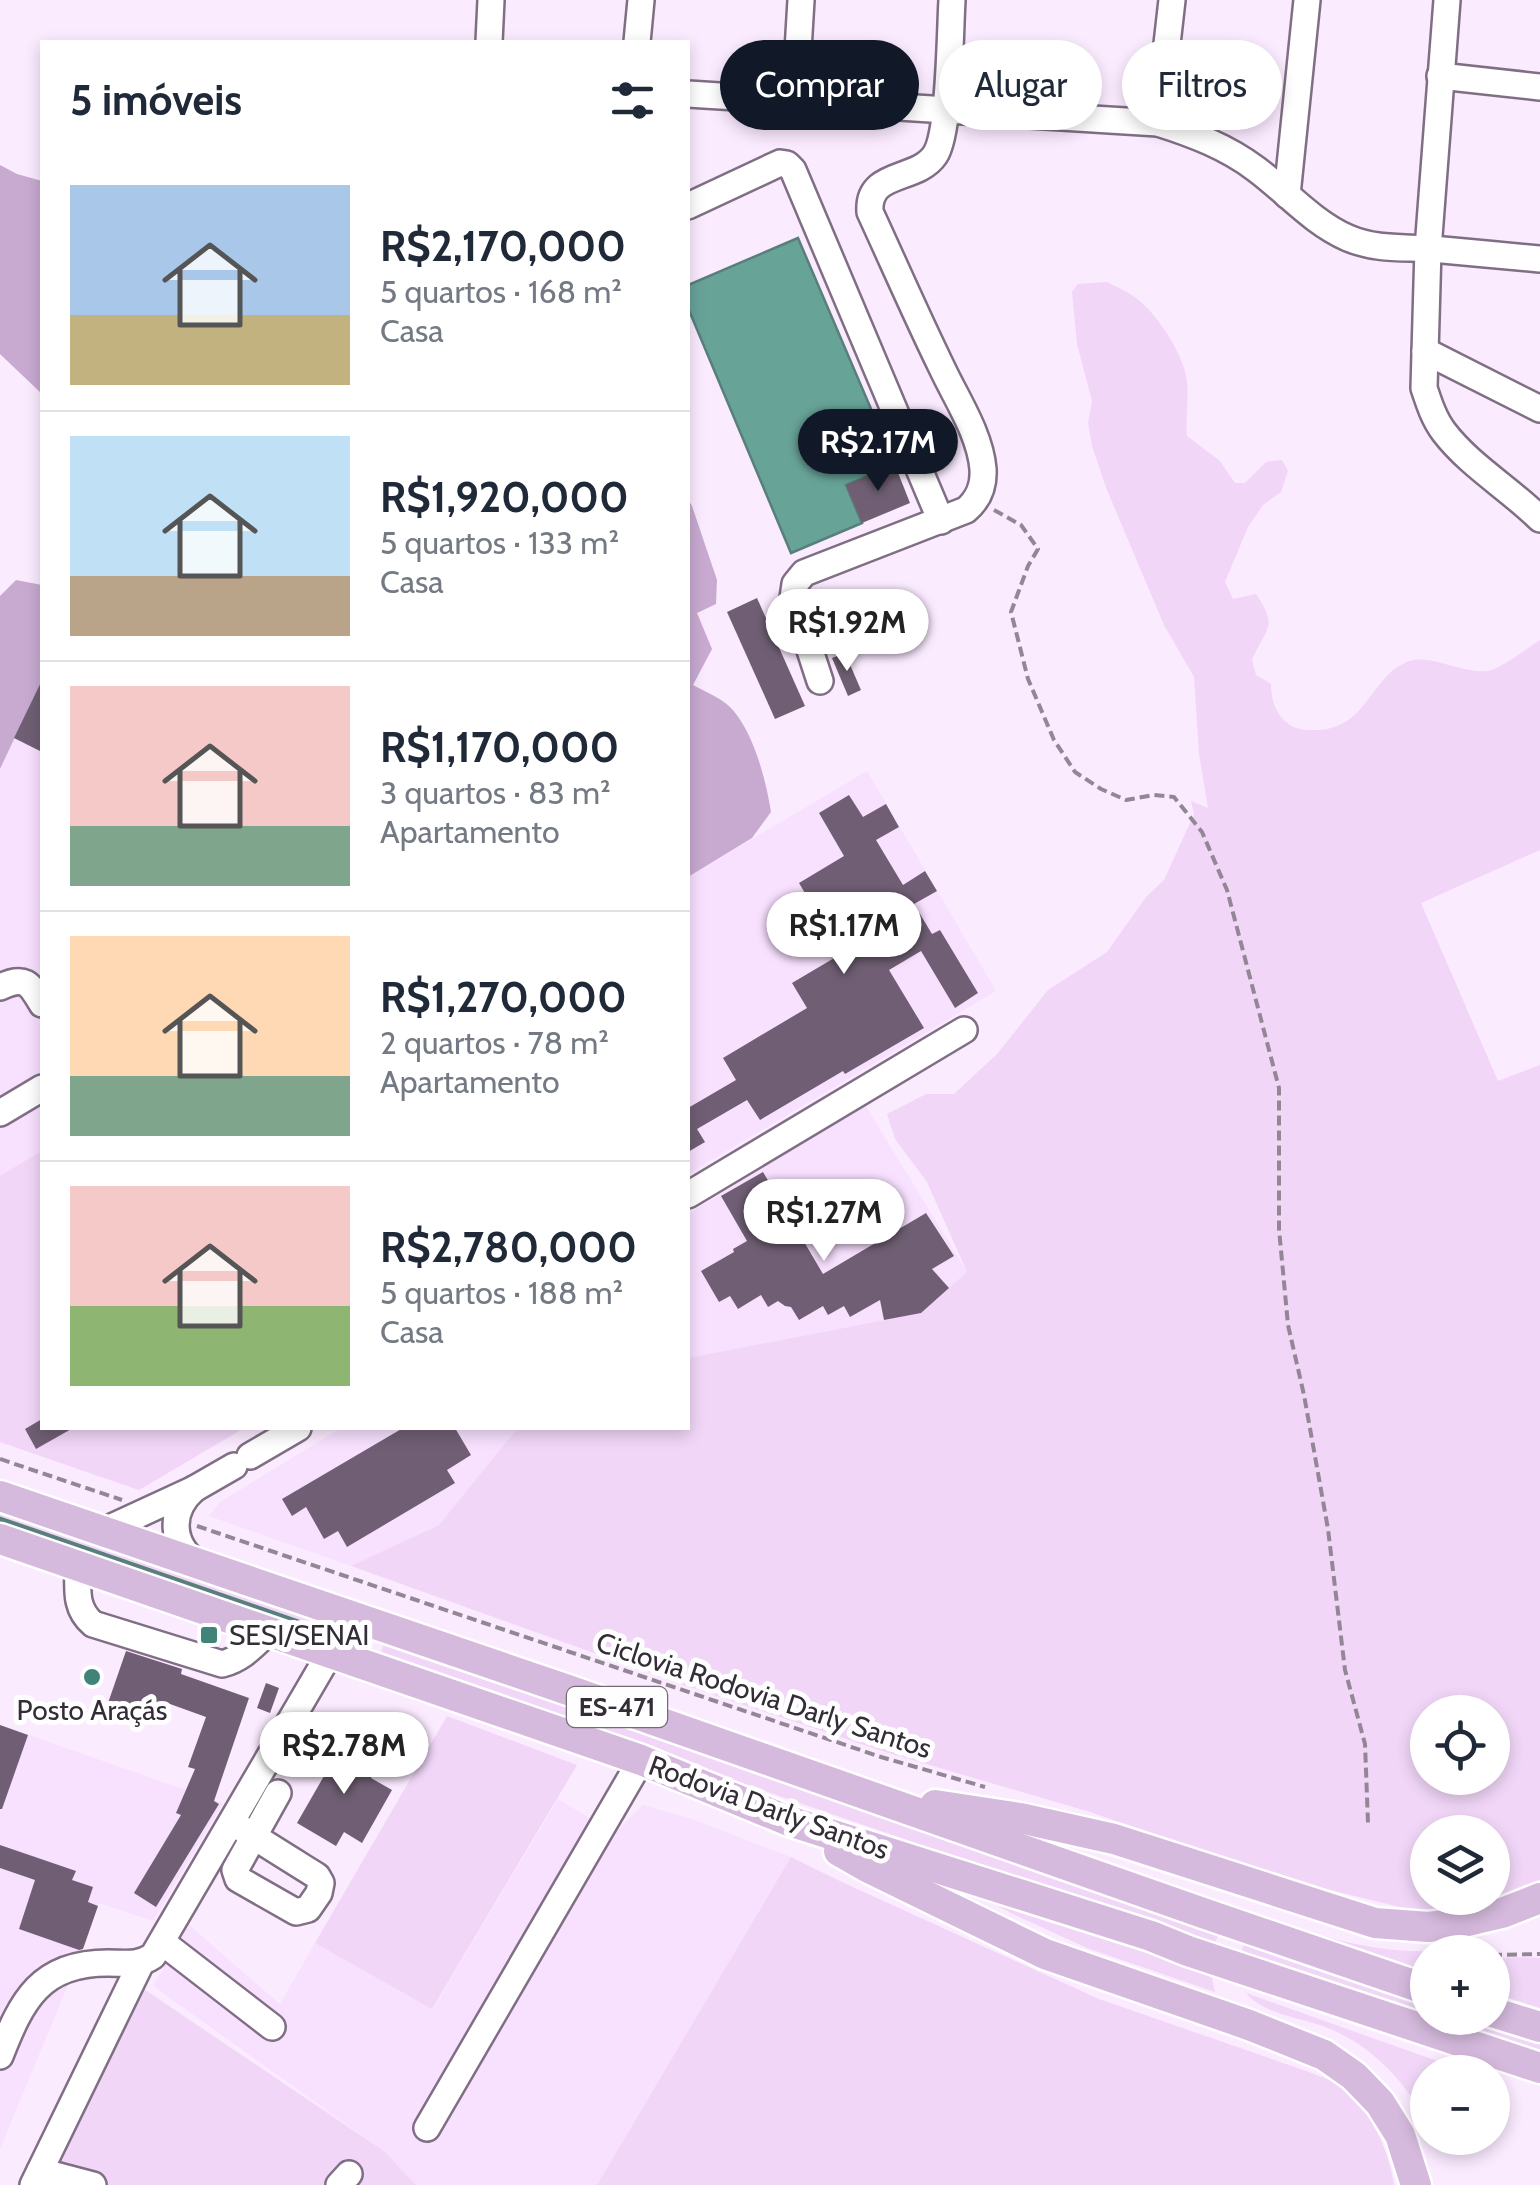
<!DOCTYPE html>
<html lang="pt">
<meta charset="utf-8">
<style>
body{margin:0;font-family:Cabin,sans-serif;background:#f2f2f3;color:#1f2937;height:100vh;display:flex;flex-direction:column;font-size:38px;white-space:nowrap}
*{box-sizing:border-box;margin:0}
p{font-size:32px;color:#747a83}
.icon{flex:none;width:55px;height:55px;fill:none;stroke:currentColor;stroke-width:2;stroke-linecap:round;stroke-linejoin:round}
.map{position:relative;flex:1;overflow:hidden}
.details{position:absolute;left:40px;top:40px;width:650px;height:1390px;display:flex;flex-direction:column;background:#fff;border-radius:0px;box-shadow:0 5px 15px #0003}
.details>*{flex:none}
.hud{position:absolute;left:720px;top:40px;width:670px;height:90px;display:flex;gap:20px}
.buttons{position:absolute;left:1410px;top:1695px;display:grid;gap:20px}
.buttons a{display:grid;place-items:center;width:100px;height:100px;border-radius:50%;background:#fff;box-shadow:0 5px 15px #0003;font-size:50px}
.price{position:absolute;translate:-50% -85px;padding:0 22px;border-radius:35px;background:#fff;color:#222;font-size:32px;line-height:65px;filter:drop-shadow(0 2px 5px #0008)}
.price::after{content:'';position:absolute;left:50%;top:60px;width:30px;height:22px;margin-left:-15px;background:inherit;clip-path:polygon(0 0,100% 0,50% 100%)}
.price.on{background:#111827;color:#fff}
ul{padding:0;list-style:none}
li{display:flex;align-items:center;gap:30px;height:250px;padding:0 30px}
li+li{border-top:2px solid #e0e1e3}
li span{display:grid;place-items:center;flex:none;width:280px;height:200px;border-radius:0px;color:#555}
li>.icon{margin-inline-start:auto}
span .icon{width:120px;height:120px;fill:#fffc;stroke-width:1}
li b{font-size:42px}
h2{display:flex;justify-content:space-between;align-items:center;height:120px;padding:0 30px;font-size:42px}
.tag{padding:0 35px;border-radius:45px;background:#fff;box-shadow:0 5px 15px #0003;font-size:35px;line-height:90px}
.tag.on{background:#111827;color:#fff}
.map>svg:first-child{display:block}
</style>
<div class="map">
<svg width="1540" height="2185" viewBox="0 0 1540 2185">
<rect width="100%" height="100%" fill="#fbebff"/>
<g fill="#f8e0ff">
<polygon points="42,680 42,1428 244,1428 139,1490 0,1442 0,769"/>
<polygon points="867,771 996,991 688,1174 688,877"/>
<polygon points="865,1105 967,1272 921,1313 688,1358 688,1214"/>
<polygon points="341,1428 521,1428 515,1431 439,1525 351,1566 209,1516 220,1502"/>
<polygon points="0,1725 223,1803 153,1921 99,1903 82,1951 0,2149"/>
<polygon points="558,1799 615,1833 643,1805 689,1818 791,1857 597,2185 416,2185 384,2151 153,1986 189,1925 280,2004 315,1943 433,2009"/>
</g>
<g fill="#f1d6f8" fill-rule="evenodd">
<path d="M1107 282C1119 288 1131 293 1141 302 1160 319 1185 357 1187 382 1189 401 1185 418 1187 436L1220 461 1235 483H1245L1266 462 1282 460 1288 471 1281 492 1263 505 1248 527 1225 582 1233 599 1256 594C1279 628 1266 627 1252 660L1256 675 1271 684C1271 700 1276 716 1290 725 1296 729 1305 730 1312 730 1369 732 1369 674 1410 661 1430 654 1464 674 1487 671 1500 670 1527 648 1540 640V850L1421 903 1498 1081 1540 1065V1880L1488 1902 1450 1911 1408 1909 1285 1879 1090 1812 885 1752 678 1683 351 1566 439 1525 515 1431 521 1428H688V1358L921 1313 967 1272 927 1182 895 1139 887 1114 926 1094H954L997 1054 1048 990 1107 952 1146 897 1164 880 1194 814 1191 801 1208 808 1199 754 1194 677 1164 625 1107 490 1092 446 1088 423 1092 401 1077 344 1072 292 1078 284ZM1428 1712H1492V1778H1428ZM1428 1832H1492V1898H1428Z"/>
<polygon points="42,1151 42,1428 244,1428 139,1490 0,1442 0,1176"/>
<polygon points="0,1511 359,1634 364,1642 362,1652 0,1527"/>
<polygon points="384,1642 1220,1930 1214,1946 380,1658"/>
<polygon points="447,1716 577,1765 432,2009 315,1943"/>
<path d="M791 1857 844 1883 1099 1999 1312 2073C1321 2077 1333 2080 1341 2087 1370 2110 1389 2149 1394 2185H597Z"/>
<polygon points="969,1890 1211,1974 1215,1992 1087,1948 1013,1914"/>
<path d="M1324 1936C1375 1951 1425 1956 1478 1946L1479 1952H1428L1427 1971Z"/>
<polygon points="1246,1938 1427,2002 1428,2018 1471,2018 1540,2039 1540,2056 1240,1956"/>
<polygon points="1518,1957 1540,1958 1540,2008 1493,1993 1493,1959"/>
<polygon points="129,1979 384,2151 416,2185 43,2185"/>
<path d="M1246 1993 1468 2072H1428L1427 2123C1405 2081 1371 2044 1325 2027 1298 2017 1265 2015 1246 1993Z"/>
</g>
<g fill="#c8aad1">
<polygon points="0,165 17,174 42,181 42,394 0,354"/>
<path d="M688 499 692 506 717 580 716 604 697 613 712 649 693 685C704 691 719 697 729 706 753 729 766 780 771 812L752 838 688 877Z"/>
<polygon points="16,580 42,585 42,680 0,769 0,596"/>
</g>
<polygon fill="#68a398" stroke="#587f7b" stroke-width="2.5" points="798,238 895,465 846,485 862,523 791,553 688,308 688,285"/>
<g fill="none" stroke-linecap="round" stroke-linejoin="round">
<polyline stroke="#587f7b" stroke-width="5" points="0,1519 336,1635"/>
</g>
<g fill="#705f74">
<polygon points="895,465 910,503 862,523 846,485"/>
<polygon points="757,598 805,706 775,719 727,612"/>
<polygon points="845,653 861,690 848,696 832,658"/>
<polygon points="42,680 42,752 14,738"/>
<polygon points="849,795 863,817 886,804 899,827 876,840 903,885 925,871 937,891 914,904 932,934 940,930 978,993 955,1008 921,951 889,970 924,1028 845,1074 843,1071 760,1120 747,1100 697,1129 705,1142 688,1152 688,1108 736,1080 723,1058 807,1008 792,983 841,954 799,883 844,856 819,813"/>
<polygon points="763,1172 823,1274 926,1213 954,1256 932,1269 949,1288 921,1313 884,1320 880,1300 850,1317 844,1306 828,1315 823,1306 799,1320 791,1307 785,1306 778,1301 768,1307 761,1295 738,1309 730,1296 719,1302 701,1271 734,1252 733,1249 747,1241 721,1196"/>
<polygon points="42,1419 42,1428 73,1428 36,1449 25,1429"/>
<polygon points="403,1428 455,1428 471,1455 447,1470 455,1483 347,1547 338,1531 324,1539 306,1507 292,1516 282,1499"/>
<polygon points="126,1651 182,1669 181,1674 249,1698 214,1801 219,1804 156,1907 134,1893 181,1815 176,1813 195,1769 188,1767 206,1717 170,1704 164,1723 108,1703"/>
<polygon points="266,1683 279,1688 270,1713 257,1708"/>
<polygon points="0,1725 28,1735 2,1809 0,1809"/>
<polygon points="329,1740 376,1768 371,1778 392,1790 362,1843 344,1832 336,1846 297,1823 324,1776 313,1770"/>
<polygon points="0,1845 76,1871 72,1880 93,1887 88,1902 98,1906 83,1949 79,1950 19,1929 35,1880 0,1868"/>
</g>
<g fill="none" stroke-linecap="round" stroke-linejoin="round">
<g stroke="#806f84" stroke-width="30">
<g id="minor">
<path d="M1447 0 1428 249 1424 388C1429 403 1434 419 1444 432 1470 466 1510 489 1540 519"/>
<polyline points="489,42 491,0"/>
<polyline points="637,42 641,0"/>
<polyline points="1440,76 1540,87"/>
<path d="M688 94 1158 123C1193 134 1227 147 1256 169 1287 192 1312 222 1348 238 1376 250 1403 247 1432 249 1468 252 1504 256 1540 259"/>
<polyline points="795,101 801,0"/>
<polyline points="1158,123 1172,0"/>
<polyline points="1287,195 1307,0"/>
<polyline points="688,206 780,163 787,164 793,170 941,521"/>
<polyline points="1425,351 1540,409"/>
<path d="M820 681 793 598 795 584 804 573 966 510C979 499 984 486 983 469 980 434 957 400 942 368 917 317 894 264 870 212 867 170 917 182 935 155 950 133 950 31 952 0"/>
<path d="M0 987C25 976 29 982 42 1004"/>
<polyline points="0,1113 42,1088"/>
<polyline points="688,1195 964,1030"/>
<polyline points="250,1456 298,1428"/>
<path d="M194 1489C169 1511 170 1544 198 1564"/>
<polyline points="103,1531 194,1489 234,1466"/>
<path d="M78 1566C78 1588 74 1608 93 1624L222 1664C242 1659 253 1646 268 1632"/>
<path d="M232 1822C260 1841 288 1858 317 1876L321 1883 319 1893 308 1909 296 1912 238 1879 235 1870 278 1793"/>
<polyline points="162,1942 272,2027"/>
<path d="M0 2056C22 2000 40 1963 108 1963 125 1963 138 1966 153 1956L330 1653"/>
<polyline points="427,2128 641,1760"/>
<polyline points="40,2171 93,2185"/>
<polyline points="33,2185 141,1963"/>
<polyline points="339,2185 349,2174"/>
</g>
</g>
<g stroke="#fff" stroke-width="35">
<g id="major">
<polyline points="0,1496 568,1690 1203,1913 1428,1990"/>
<polyline points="0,1539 641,1760 789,1821 1151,1936 1188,1951 1540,2068"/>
<polyline points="935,1805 1020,1818 1114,1839 1375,1923 1428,1927 1455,1924 1502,1913 1540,1898"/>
<polyline points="839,1851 867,1867 1045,1954 1249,2025 1324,2055 1354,2076 1380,2103 1400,2135 1416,2185"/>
<polyline points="1492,2012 1540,2027"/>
</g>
</g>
<g stroke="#938796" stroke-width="4" stroke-dasharray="10 5" stroke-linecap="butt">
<polyline points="994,510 1021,525 1038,549 1028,566 1011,612 1028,679 1054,740 1075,772 1101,789 1126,800 1154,795 1174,797 1202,832 1227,890 1279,1088 1279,1229 1288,1325 1304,1395 1328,1529 1345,1670 1365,1744 1368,1823"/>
<polyline points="0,1459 122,1500"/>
<polyline points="197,1526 881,1757 985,1787"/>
<polyline points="1492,1955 1540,1954"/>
</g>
<use href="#minor" stroke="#fff" stroke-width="25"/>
<use href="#major" stroke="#d6bade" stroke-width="30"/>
</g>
<g fill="#408479" stroke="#fefefe" stroke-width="4">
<rect x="199" y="1625" width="20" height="20" rx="5"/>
<circle cx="92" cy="1677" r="10"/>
</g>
<g text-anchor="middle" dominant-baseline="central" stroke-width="10" stroke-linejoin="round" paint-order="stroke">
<rect fill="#fefefe" stroke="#716b72" stroke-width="2.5" x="567" y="1687" width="100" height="40" rx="8"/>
<g font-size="25" font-weight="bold" fill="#342c36">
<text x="617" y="1707">ES-471</text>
</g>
<g font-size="28" fill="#342c36" stroke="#fefefe" text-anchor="start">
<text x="229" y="1635">SESI/SENAI</text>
<text x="92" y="1710" text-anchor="middle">Posto Araçás</text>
</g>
<g font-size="28" fill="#342c36" stroke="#fefefe">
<text transform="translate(764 1695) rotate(18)">Ciclovia Rodovia Darly Santos</text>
<text transform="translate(769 1807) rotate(20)">Rodovia Darly Santos</text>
</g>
</g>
</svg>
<div class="buttons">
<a><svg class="icon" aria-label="locate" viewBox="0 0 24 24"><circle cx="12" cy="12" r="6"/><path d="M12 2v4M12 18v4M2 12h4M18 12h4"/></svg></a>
<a><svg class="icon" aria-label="layers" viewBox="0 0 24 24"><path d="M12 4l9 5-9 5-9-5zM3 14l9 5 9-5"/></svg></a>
<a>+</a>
<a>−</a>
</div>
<b class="price on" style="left:878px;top:494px">R$2.17M</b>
<b class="price" style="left:847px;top:674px">R$1.92M</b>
<b class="price" style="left:844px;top:977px">R$1.17M</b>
<b class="price" style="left:824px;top:1264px">R$1.27M</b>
<b class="price" style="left:344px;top:1797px">R$2.78M</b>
<div class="hud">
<a class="tag on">Comprar</a>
<a class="tag">Alugar</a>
<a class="tag">Filtros</a>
</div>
<section class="details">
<h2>5 imóveis<svg class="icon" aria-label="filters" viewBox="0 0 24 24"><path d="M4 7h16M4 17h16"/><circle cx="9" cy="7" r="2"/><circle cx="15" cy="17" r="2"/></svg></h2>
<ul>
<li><span style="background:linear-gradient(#a9c7e8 65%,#c2b280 0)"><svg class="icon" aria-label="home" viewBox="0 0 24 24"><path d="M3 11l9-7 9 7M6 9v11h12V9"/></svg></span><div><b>R$2,170,000</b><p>5 quartos · 168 m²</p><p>Casa</p></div></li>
<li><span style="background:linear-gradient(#bfe0f5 70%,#b9a48a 0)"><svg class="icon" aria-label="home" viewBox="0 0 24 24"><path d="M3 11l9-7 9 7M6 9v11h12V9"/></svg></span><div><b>R$1,920,000</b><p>5 quartos · 133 m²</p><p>Casa</p></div></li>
<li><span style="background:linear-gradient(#f6c9c9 70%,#7fa58c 0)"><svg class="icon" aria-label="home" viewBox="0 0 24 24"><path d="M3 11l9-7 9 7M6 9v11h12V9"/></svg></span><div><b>R$1,170,000</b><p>3 quartos · 83 m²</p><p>Apartamento</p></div></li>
<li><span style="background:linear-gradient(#ffd9b3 70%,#7fa58c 0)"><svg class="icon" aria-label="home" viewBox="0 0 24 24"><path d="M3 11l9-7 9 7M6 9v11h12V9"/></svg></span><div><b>R$1,270,000</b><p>2 quartos · 78 m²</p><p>Apartamento</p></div></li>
<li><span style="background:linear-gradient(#f6c9c9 60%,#8fb573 0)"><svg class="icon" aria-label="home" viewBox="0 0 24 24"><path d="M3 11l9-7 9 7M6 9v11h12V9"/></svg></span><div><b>R$2,780,000</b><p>5 quartos · 188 m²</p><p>Casa</p></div></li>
</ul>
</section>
</div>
